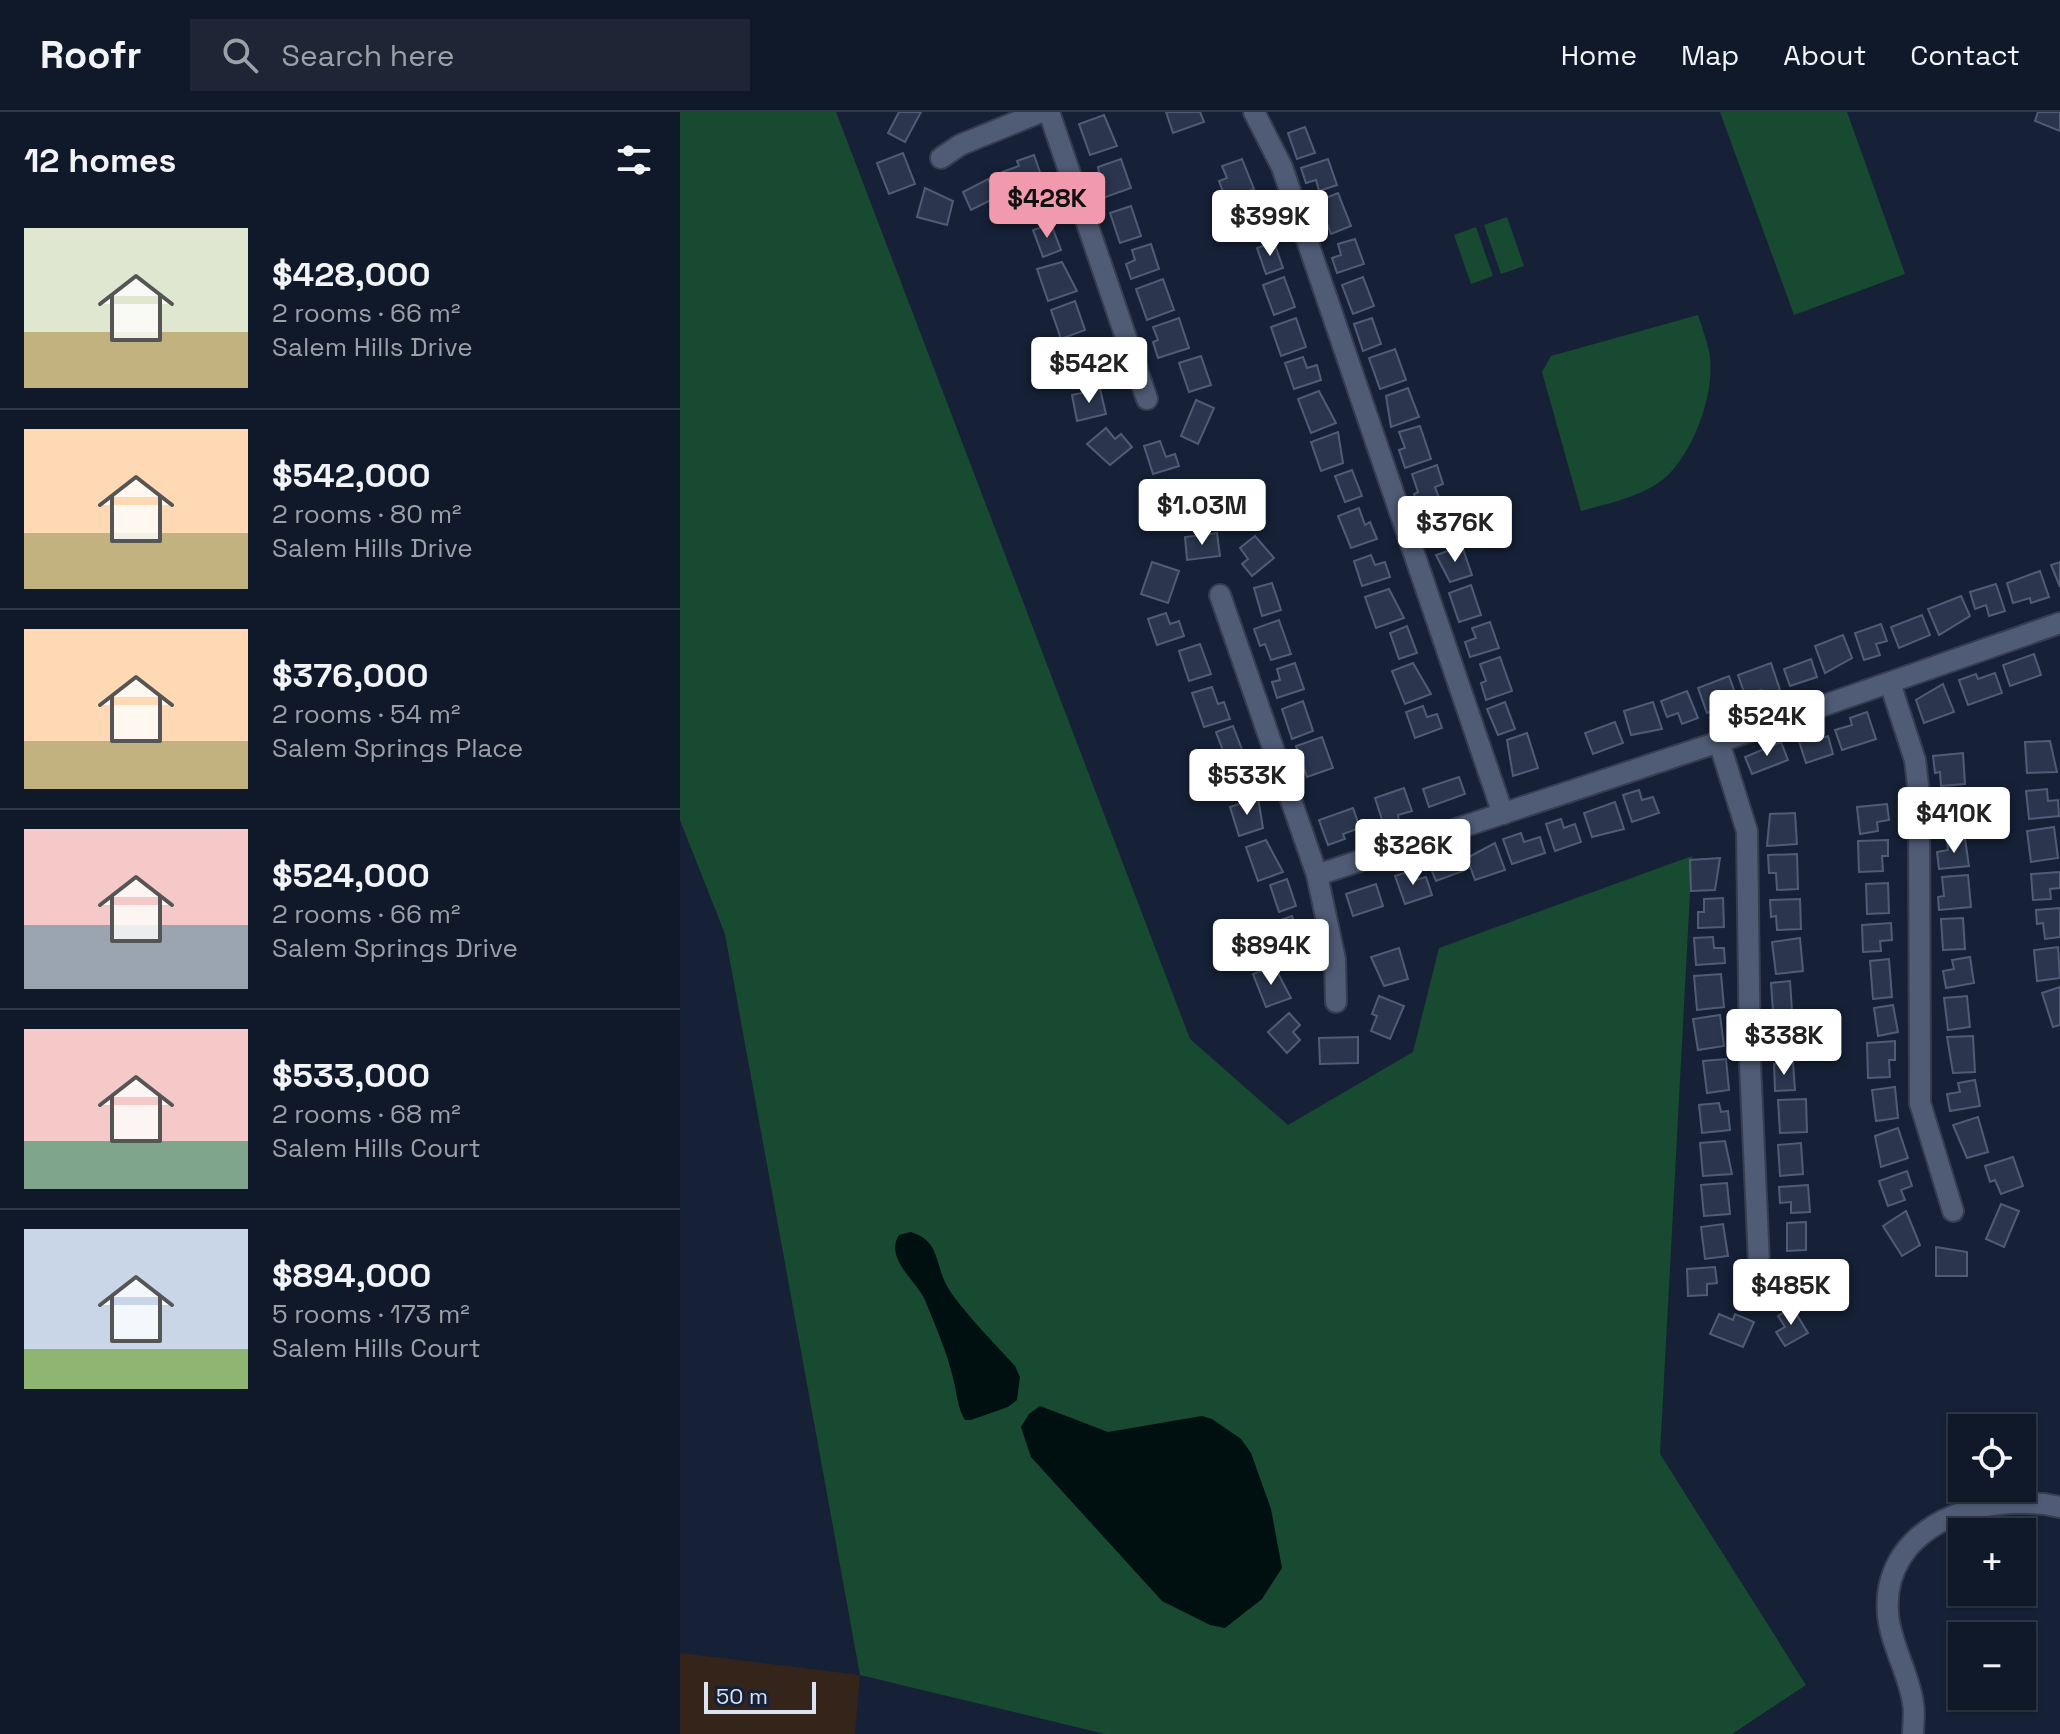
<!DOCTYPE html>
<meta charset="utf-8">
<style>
body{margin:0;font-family:"Space Grotesk",sans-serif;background:#1e2635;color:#f1f3f6;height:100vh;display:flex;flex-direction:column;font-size:30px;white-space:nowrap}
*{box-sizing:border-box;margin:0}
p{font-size:26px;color:#9ca0a8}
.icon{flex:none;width:44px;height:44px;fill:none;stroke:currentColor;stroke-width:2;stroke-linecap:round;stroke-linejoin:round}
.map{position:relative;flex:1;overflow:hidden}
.details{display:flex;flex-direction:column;background:#101929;width:680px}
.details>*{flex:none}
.buttons{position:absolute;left:1268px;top:1302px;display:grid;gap:16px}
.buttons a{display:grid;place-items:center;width:88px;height:88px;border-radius:0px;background:#101929;box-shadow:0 2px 6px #0004,0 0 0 2px #303846;font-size:40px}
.scale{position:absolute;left:24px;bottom:20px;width:112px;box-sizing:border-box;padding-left:8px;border:4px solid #dbe3f2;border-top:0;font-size:22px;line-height:28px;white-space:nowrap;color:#dbe3f2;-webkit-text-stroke:6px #162137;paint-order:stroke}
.price{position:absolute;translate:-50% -68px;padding:0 18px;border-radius:8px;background:#fff;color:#222;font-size:26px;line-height:52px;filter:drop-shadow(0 2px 4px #0008)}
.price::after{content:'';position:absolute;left:50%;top:48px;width:24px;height:18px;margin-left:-12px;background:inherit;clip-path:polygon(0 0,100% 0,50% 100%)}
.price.active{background:#f29aad;color:#111}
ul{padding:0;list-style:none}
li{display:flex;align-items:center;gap:24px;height:200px;padding:0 24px}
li+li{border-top:2px solid #303846}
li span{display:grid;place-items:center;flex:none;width:224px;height:160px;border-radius:0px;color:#555}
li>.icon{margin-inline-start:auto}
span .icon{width:96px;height:96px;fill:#fffc;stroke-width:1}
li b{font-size:34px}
h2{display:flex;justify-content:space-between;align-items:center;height:96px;padding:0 24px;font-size:34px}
header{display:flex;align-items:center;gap:48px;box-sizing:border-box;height:112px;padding:0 40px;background:#101929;border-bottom:2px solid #303846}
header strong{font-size:38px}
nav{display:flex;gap:44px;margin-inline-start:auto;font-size:28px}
.search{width:560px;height:72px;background:#1e2635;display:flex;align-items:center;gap:20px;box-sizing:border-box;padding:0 28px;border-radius:0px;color:#9ca0a8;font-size:30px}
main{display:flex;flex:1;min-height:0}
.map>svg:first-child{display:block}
</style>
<header>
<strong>Roofr</strong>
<div class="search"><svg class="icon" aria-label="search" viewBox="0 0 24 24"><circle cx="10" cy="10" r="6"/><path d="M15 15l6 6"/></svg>Search here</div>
<nav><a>Home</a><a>Map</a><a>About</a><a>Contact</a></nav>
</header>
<main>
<section class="details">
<h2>12 homes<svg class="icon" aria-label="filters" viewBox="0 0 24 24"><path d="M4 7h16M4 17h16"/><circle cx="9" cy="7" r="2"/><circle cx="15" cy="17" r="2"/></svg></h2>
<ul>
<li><span style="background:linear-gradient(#dfe7d0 65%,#c2b280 0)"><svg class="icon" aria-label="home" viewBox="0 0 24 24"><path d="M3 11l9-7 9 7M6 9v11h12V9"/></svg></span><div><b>$428,000</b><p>2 rooms · 66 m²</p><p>Salem Hills Drive</p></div></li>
<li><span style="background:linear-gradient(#ffd9b3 65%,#c2b280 0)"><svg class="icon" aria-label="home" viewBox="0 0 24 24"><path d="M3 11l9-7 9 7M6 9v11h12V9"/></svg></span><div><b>$542,000</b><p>2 rooms · 80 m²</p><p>Salem Hills Drive</p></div></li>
<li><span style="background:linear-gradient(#ffd9b3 70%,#c2b280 0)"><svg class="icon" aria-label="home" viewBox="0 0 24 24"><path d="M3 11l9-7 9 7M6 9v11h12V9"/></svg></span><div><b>$376,000</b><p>2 rooms · 54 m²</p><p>Salem Springs Place</p></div></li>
<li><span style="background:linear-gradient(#f6c9c9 60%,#9aa5b1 0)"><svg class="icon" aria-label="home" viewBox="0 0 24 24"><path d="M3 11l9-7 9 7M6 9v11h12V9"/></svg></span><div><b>$524,000</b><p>2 rooms · 66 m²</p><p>Salem Springs Drive</p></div></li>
<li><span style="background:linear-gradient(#f6c9c9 70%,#7fa58c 0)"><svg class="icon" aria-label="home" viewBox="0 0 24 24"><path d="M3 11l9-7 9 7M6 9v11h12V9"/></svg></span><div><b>$533,000</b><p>2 rooms · 68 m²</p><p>Salem Hills Court</p></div></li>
<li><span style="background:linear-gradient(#c9d6e8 75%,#8fb573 0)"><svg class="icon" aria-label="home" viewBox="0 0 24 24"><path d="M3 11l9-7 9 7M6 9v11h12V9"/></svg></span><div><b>$894,000</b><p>5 rooms · 173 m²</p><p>Salem Hills Court</p></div></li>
</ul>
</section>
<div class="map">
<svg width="1380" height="1622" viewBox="0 0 1380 1622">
<rect width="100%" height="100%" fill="#162137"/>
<polygon fill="#34241a" points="0,1541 180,1563 175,1622 0,1622"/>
<g fill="#174a31">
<polygon points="0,0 156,0 510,927 608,1013 733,940 759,836 1012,744 980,1342 1126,1573 1052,1622 425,1622 180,1563 45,822 0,708"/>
<polygon points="1040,0 1167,0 1225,162 1114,203"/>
<polygon points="827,105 844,154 821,162 804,113"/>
<polygon points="796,115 813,164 791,172 774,123"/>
<path d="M1018 203C1022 216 1028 231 1030 245 1034 282 1016 332 991 360 970 383 930 391 901 399L862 260 871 244Z"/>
</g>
<g fill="#001010">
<path d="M231 1120C257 1128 255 1146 264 1168 273 1190 317 1234 335 1254L340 1265 337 1288 328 1295 291 1308H285C277 1295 277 1280 273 1266 267 1240 255 1213 245 1188 237 1169 204 1147 219 1123Z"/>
<polygon points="360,1294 428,1320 522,1304 532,1307 561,1327 571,1341 591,1397 602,1456 582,1487 545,1516 530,1513 482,1489 351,1345 341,1315 349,1302"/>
</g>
<g fill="#2b364e" stroke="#505c76" stroke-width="2">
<polygon points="219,0 241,0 225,30 208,21"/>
<polygon points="486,0 520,0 524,10 493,21"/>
<polygon points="1358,0 1380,0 1380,19 1355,9"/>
<polygon points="424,3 437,34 410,43 399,12"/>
<polygon points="625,15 635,41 617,47 608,21"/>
<polygon points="223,41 235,72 209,82 197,51"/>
<polygon points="354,43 363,69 330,81 322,60 339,54 337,49"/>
<polygon points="441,47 451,76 423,86 418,55"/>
<polygon points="562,47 574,77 546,88 539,69 547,66 542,54"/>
<polygon points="648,47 657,73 639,79 636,68 626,71 621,56"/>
<polygon points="308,67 317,85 291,98 283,80"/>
<polygon points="245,76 273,89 267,113 237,105"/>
<polygon points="658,81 671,114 651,122 645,106 640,108 633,91"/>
<polygon points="576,87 588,122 570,129 558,93"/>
<polygon points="451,94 461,124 440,131 430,101"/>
<polygon points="371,112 381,138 363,145 353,118"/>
<polygon points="675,127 684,152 657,161 652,146 661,143 658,132"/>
<polygon points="594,130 603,156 586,162 577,136"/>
<polygon points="471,132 479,157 451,167 446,152 455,148 452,138"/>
<polygon points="382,150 397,179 368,189 357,157"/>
<polygon points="604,165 615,195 594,203 583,173"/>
<polygon points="683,165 694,194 673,202 662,173"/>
<polygon points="483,167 494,198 467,208 456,177"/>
<polygon points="395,189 405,218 381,227 371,198"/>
<polygon points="499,206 509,236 478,246 473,230 478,228 473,215"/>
<polygon points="616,206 626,235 601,244 591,215"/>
<polygon points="692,206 701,232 683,239 674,212"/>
<polygon points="408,227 420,256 398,265 386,236"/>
<polygon points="715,237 726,268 700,277 689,246"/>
<polygon points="521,244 531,273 509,280 499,251"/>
<polygon points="623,245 627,256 637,253 641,268 614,277 605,251"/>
<polygon points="728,276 739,305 711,315 706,284"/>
<polygon points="420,277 426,302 397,309 392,283"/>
<polygon points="639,279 656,311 631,321 618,287"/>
<polygon points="516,288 534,296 518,332 501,324"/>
<polygon points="740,314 751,347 725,356 719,338 725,336 719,320"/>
<polygon points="426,316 435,327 441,322 452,335 430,353 407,332"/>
<polygon points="658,320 663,351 641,359 631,330"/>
<polygon points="480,329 486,345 495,342 499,354 473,362 464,334"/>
<polygon points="757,353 763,372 755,375 760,388 738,395 734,382 738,380 732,362"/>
<polygon points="672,358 682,384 665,390 655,364"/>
<polygon points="679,396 685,413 690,410 697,427 671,436 658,404"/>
<polygon points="771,399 780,425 752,435 747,419 758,415 754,405"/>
<polygon points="537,421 540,444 507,448 505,425"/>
<polygon points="575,424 594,446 572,464 562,452 568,447 560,436"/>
<polygon points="782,434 792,463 770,470 756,443"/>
<polygon points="691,443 695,453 705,450 710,465 682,474 674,449"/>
<polygon points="472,450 499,459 488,491 461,482"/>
<polygon points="1380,450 1380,475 1371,453"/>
<polygon points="1360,459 1369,485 1351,491 1350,486 1333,491 1327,471"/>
<polygon points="592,471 601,498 582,504 574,476"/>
<polygon points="1316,472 1325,499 1309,504 1306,493 1295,497 1290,480"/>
<polygon points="791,473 801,503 779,510 769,481"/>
<polygon points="709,477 724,506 696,516 685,485"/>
<polygon points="1281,484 1290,504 1259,523 1248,497"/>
<polygon points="486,501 490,512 499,509 504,524 477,533 468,507"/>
<polygon points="1242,503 1250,523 1219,536 1211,515"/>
<polygon points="599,508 611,542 591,548 585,532 580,534 574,517"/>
<polygon points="810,510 819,536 790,545 785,530 796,526 792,516"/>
<polygon points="1201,512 1207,529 1196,532 1200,543 1184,548 1175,521"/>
<polygon points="727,514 737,541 719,547 710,521"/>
<polygon points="1163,523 1172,546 1145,561 1135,534"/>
<polygon points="520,532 531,562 509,569 499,539"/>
<polygon points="1354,542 1361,563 1330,574 1323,553"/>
<polygon points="820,545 832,579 806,588 801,571 806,569 800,552"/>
<polygon points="1131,547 1137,565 1110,574 1104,557"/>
<polygon points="615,551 624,577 597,586 592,570 600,568 597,557"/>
<polygon points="733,551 751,582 725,592 712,559"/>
<polygon points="1091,551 1100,578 1083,583 1081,578 1065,583 1058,563"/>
<polygon points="1315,561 1322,581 1288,593 1279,568 1296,562 1298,567"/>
<polygon points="1049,564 1058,589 1027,601 1018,576"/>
<polygon points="1263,572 1274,600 1244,611 1236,588"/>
<polygon points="532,575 538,592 544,590 550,607 524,615 512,581"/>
<polygon points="1007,579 1018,606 1002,612 998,601 987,605 981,589"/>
<polygon points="623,589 633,619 612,627 602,597"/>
<polygon points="825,590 835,617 818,623 807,597"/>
<polygon points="973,590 982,617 951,623 944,599"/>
<polygon points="743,594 747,605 757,602 762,616 735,626 726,600"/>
<polygon points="1187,600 1196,627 1162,638 1155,618 1172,613 1170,606"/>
<polygon points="935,610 943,631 913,642 905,621"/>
<polygon points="553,614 563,640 546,647 536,620"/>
<polygon points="1134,617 1137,628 1148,624 1153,642 1126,651 1117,623"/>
<polygon points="847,621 858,656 833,664 827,628"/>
<polygon points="642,625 653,656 627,665 616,634"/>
<polygon points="1370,629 1377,660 1347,661 1345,630"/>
<polygon points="1101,630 1108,648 1072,662 1065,645"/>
<polygon points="1283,641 1285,672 1261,674 1260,660 1255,661 1253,644"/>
<polygon points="555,653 559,664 569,660 575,674 548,684 538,659"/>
<polygon points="779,665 785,682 749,695 743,677"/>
<polygon points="724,676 732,699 718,703 719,709 704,714 695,686"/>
<polygon points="1367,677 1368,689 1378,688 1379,704 1349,707 1346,679"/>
<polygon points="959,678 962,688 973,685 979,701 952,710 943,683"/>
<polygon points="1282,682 1287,717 1260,721 1257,702 1264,701 1262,685"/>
<polygon points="578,686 583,716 559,724 550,695"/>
<polygon points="935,690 944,717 912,725 904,701"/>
<polygon points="1207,692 1209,708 1197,710 1198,719 1180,722 1177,695"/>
<polygon points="673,696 680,716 663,722 665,727 648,733 639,708"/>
<polygon points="1115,701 1117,732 1087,734 1090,702"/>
<polygon points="881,707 884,716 895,712 901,730 875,739 866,712"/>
<polygon points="1374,715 1378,746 1351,750 1347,719"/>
<polygon points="841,721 844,730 860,725 865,741 832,752 823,727"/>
<polygon points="1285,727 1289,754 1259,757 1257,740 1268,738 1267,729"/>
<polygon points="586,728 603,760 578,769 566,735"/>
<polygon points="1208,728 1208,744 1202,744 1203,759 1179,760 1178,729"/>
<polygon points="815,731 825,758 795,768 787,746"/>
<polygon points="776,742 783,759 756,769 749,752"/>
<polygon points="1117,742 1118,777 1097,778 1096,761 1089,761 1088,743"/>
<polygon points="1040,746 1035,778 1011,779 1010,748"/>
<polygon points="731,759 735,768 746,765 752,783 725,792 715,764"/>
<polygon points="1380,760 1380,776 1370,777 1371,787 1353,788 1351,762"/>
<polygon points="1288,763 1291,795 1259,798 1258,785 1264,784 1262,765"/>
<polygon points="607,767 616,794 599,800 590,773"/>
<polygon points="1208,771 1209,801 1187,802 1186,772"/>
<polygon points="696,772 703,794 673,804 666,782"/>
<polygon points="1043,786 1044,815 1018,816 1018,800 1024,800 1024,787"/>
<polygon points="1120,787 1121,817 1097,818 1096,804 1091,805 1090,788"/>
<polygon points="1380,796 1380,825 1365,827 1363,811 1357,812 1356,798"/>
<polygon points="612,804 623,835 597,844 586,813"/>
<polygon points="1283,806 1285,837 1263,838 1261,807"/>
<polygon points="1211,811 1212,828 1200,829 1201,839 1183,840 1182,813"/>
<polygon points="1033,825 1034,836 1044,836 1045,851 1016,853 1014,826"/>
<polygon points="1120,826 1123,859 1096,862 1092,830"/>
<polygon points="1378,835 1380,866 1357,869 1354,838"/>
<polygon points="719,836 728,867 704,874 691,845"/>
<polygon points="1290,845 1294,871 1266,876 1263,859 1274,857 1272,848"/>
<polygon points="1209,847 1212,885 1193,887 1190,849"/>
<polygon points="594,854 611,886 586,895 573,862"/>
<polygon points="1041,862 1044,895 1017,898 1014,864"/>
<polygon points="1110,869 1112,898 1093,899 1091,871"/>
<polygon points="1380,875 1380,913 1373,915 1362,881"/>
<polygon points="699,884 724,894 710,927 691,919 697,904 692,902"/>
<polygon points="1287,884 1290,915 1268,918 1264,886"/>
<polygon points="1213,893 1218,920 1198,924 1194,896"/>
<polygon points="609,901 620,913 613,920 620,928 607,941 588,920"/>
<polygon points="1040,903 1044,934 1018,938 1013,907"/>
<polygon points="1115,908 1119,939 1098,942 1094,911"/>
<polygon points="1293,924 1295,960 1273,961 1267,925"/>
<polygon points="678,925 678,951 640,952 639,926"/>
<polygon points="1215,929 1215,948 1209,948 1210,965 1188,966 1187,931"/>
<polygon points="1046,947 1049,978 1027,981 1023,949"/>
<polygon points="1113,950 1115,978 1095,979 1094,952"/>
<polygon points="1295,968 1300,994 1270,999 1267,982 1280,980 1278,971"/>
<polygon points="1215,975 1218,1006 1196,1009 1192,978"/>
<polygon points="1126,987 1127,1020 1100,1021 1098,988"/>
<polygon points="1039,991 1041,1000 1048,999 1050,1018 1022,1021 1019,993"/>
<polygon points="1298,1005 1308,1040 1287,1046 1273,1013"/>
<polygon points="1218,1016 1228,1046 1201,1055 1195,1024"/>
<polygon points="1045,1029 1052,1062 1023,1064 1020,1031"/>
<polygon points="1121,1031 1123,1062 1100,1064 1098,1033"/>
<polygon points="1333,1045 1343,1074 1321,1082 1315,1068 1310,1070 1305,1054"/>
<polygon points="1227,1059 1232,1074 1221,1078 1225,1088 1208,1094 1199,1069"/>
<polygon points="1047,1071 1050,1102 1024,1104 1021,1073"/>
<polygon points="1128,1073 1130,1100 1111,1101 1111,1090 1100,1091 1099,1075"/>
<polygon points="1321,1092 1339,1099 1324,1135 1306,1127"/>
<polygon points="1226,1099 1240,1133 1222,1144 1203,1114"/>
<polygon points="1126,1110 1126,1138 1107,1139 1107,1111"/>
<polygon points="1043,1112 1048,1144 1025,1147 1021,1115"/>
<polygon points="1256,1135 1287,1140 1287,1164 1256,1164"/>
<polygon points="1123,1151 1151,1152 1149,1185 1122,1184"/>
<polygon points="1035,1155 1037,1171 1027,1172 1027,1183 1008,1184 1007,1157"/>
<polygon points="1112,1195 1128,1221 1105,1234 1096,1220 1105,1215 1098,1204"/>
<polygon points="1039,1202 1053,1208 1055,1202 1074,1210 1063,1235 1030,1222"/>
</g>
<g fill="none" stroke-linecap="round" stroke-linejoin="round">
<g stroke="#373d50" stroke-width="24">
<g id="minor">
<polyline points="369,0 467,287"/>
<polyline points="574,0 602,55 823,702"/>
<polyline points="261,46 280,33 361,0"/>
<polyline points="540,483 637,763 655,847 656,890"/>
<polyline points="1210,571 1235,648 1239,682 1240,991 1273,1099"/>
<polyline points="1039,630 1067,719 1070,951 1080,1172"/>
<polyline points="637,763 1039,630 1380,511"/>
<path d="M1233 1622C1233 1612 1235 1601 1233 1591 1229 1562 1211 1533 1208 1503 1200 1412 1306 1378 1380 1395"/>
</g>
</g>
<use href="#minor" stroke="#505c76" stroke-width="20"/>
</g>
</svg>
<div class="buttons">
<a><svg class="icon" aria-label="locate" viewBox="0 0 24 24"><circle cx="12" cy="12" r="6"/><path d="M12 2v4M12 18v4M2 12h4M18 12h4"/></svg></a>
<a>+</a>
<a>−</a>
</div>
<div class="scale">50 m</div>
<b class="price active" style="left:367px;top:128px">$428K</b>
<b class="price" style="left:590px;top:146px">$399K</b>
<b class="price" style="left:409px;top:293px">$542K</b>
<b class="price" style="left:522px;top:435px">$1.03M</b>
<b class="price" style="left:775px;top:452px">$376K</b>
<b class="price" style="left:1087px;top:646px">$524K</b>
<b class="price" style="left:567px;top:705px">$533K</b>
<b class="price" style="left:1274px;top:743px">$410K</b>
<b class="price" style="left:733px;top:775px">$326K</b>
<b class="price" style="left:591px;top:875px">$894K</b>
<b class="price" style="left:1104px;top:965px">$338K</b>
<b class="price" style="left:1111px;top:1215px">$485K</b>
</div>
</main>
